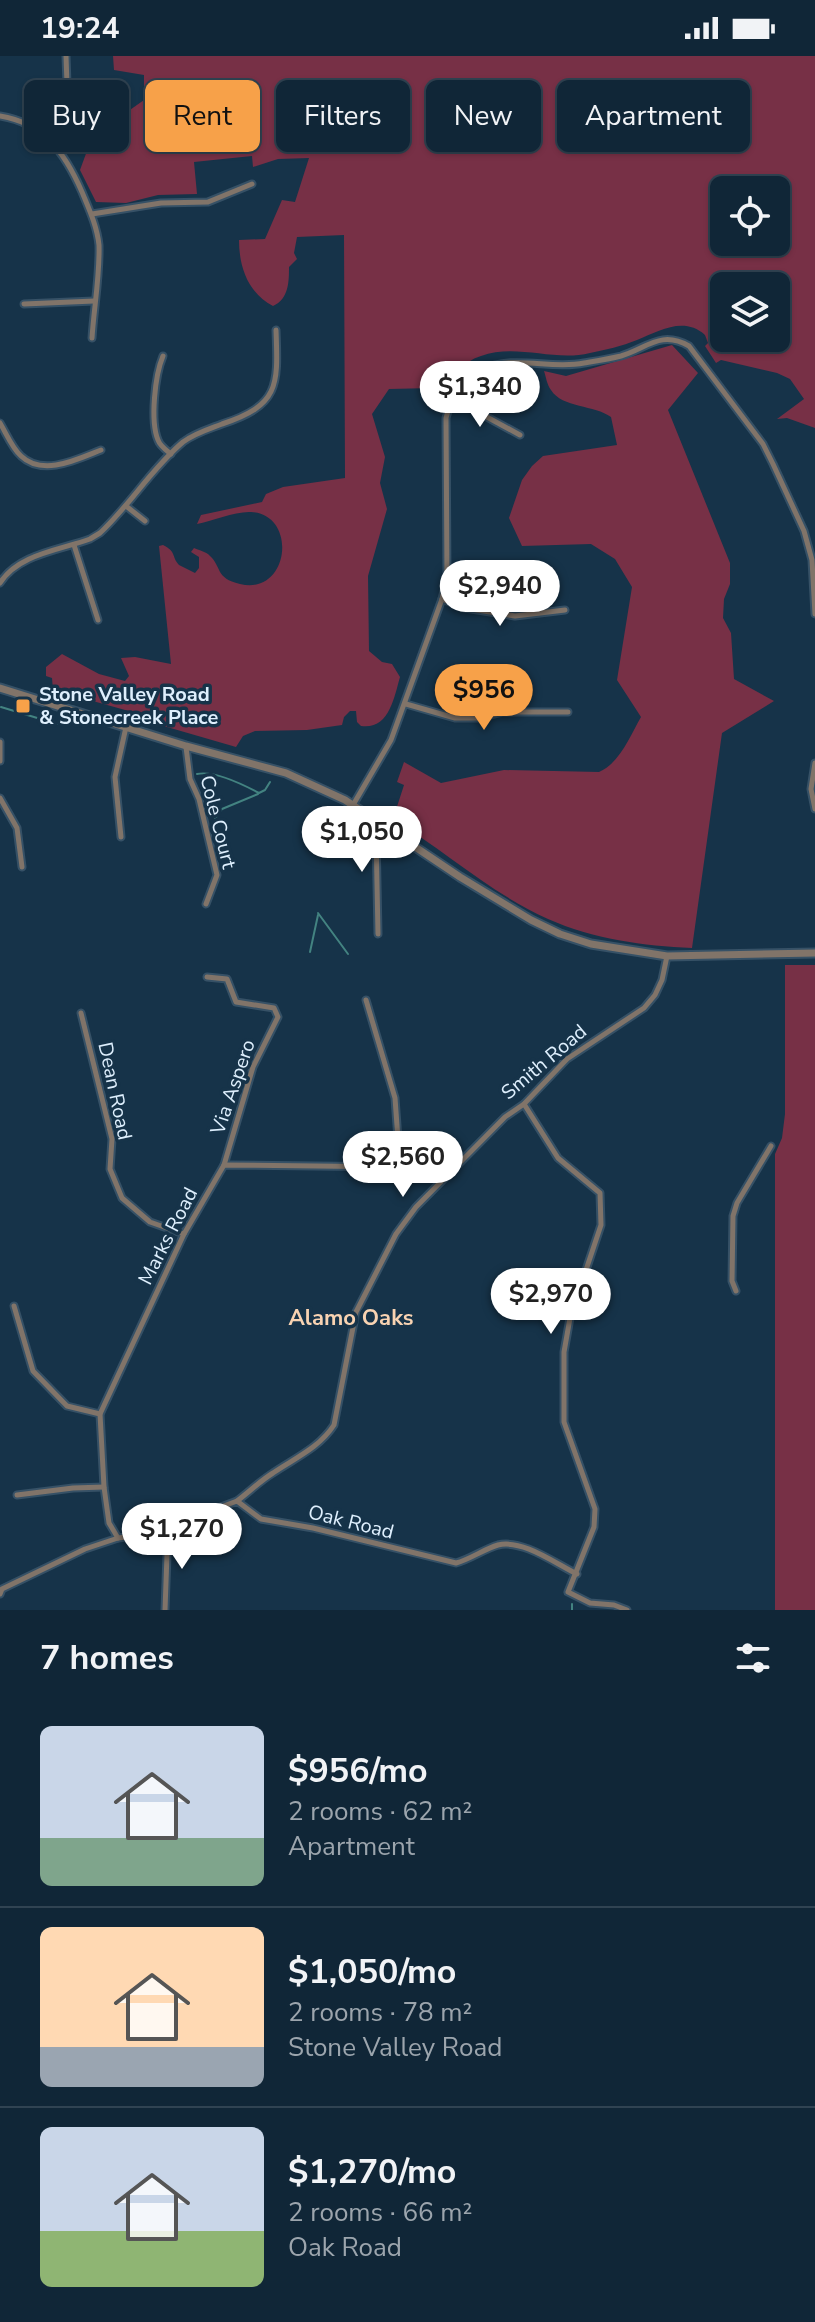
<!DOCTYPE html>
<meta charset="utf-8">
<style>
body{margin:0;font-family:"Nunito Sans",sans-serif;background:#192e3f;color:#f1f3f6;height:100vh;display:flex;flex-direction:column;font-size:30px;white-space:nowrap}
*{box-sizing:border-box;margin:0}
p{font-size:26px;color:#9ca5ad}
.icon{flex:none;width:44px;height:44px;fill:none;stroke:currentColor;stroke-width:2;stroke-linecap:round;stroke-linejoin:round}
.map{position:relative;height:1554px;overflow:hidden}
.drawer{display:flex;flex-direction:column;background:#102637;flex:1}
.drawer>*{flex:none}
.guide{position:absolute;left:24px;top:24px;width:768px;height:72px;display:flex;gap:16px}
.fabs{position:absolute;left:710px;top:120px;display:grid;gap:16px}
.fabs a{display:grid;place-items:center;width:80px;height:80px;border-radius:12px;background:#102637;box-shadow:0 2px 6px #0004,0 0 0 2px #304352;font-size:40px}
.price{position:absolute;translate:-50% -68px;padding:0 18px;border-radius:28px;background:#fff;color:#222;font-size:26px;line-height:52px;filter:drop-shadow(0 2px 4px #0008)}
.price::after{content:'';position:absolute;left:50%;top:48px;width:24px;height:18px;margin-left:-12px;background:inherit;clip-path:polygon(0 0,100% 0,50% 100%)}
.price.selected{background:#f7a149;color:#111}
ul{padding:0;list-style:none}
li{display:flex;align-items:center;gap:24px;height:200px;padding:0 40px}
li+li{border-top:2px solid #304352}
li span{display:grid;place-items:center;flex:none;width:224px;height:160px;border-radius:12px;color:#555}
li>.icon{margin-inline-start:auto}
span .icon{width:96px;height:96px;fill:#fffc;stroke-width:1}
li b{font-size:34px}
h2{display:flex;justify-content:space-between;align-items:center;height:96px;padding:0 40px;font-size:34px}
.chip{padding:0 28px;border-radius:12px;background:#102637;box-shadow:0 2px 6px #0004,0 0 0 2px #304352;font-size:28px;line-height:72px}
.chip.selected{background:#f7a149;color:#111}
.status{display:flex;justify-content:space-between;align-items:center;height:56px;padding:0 40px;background:#102637;direction:ltr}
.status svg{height:22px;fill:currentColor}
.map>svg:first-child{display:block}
</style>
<div class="status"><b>19:24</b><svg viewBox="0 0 49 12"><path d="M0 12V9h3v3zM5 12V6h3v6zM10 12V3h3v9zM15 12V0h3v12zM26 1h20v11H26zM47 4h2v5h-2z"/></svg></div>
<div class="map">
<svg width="815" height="1554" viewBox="0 0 815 1554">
<rect width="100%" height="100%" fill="#163349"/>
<g fill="#773046" fill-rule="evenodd">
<path d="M113 0H815V372L787 362 777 363 804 343 790 323 777 317 721 304 716 307 705 290 708 287 705 279C684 260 659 275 637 284 622 290 605 294 590 297 554 306 516 287 481 300 462 306 452 320 441 336L433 332 389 333 372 358 385 401 380 427 387 453 368 520 369 595 382 606 392 608 400 621C394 642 389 674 361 670L357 666 356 655H350L344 661 342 669 307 674 255 675 243 680 236 691 136 662V657L53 634 52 622 46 620V611L62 598 99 618 125 625 129 620 121 602 135 601 171 608 159 490 163 489C177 496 171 500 179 509L195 517 199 512V501L191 496 194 492C198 494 207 496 210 500 222 511 215 522 240 528 290 540 298 458 251 456 236 455 212 465 197 468L201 459 262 446 266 438 283 431 345 422 344 179 297 181 294 197 297 203 289 211C289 225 289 243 273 250 248 237 239 211 239 184L265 183 282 144 295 146 309 102 278 103 253 111 252 100 194 106 197 138 158 139 126 147 96 146 80 114 95 73 120 64 127 56 144 44V19L114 14ZM724 134H776V186H724ZM724 230H776V282H724Z"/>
<path d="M672 289 698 317 668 354 730 507V528L724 543 723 562 731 577 734 623 774 645 722 677 692 892C644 890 593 883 548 863 492 838 445 795 393 763L404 729 397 726 404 706 441 727 504 714 599 716C620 707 630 680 641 661L617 624 632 531 615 503 591 488 522 490 509 462 522 424 532 410 543 400 617 389 611 361C595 349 562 352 551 334 547 329 546 321 544 315L566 320Z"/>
<polygon points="785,909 815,909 815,1554 775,1554 775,1098 782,1082 785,1058"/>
</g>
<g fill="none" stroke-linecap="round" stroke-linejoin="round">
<g stroke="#438381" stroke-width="2">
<polyline points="1,651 57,668"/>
<path d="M197 718C215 714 244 729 259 737L265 734 270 726"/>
<polyline points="215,763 222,753 258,738"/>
<polyline points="318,857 348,898"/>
<polyline points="310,896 318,859"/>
<polyline points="572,1548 572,1554"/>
</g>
<g stroke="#365166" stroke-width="9">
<g id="minor">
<path d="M0 60C44 67 65 97 82 136 89 153 97 170 99 189 100 219 94 251 92 282"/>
<polyline points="50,83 65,67 68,56 66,0"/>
<polyline points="92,158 161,147 208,146 252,128"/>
<polyline points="24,248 94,245"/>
<path d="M163 300C155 319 150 365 158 384 160 390 166 394 171 398"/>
<polyline points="452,342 520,379"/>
<path d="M0 367C6 377 12 392 21 400 43 421 78 403 101 394"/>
<polyline points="126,450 145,465"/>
<polyline points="74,489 98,564"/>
<path d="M0 527C18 498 60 494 90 483L100 477C130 449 152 412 183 386 195 377 209 373 222 368 280 349 278 329 276 274"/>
<polyline points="442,543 465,552 515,560 565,554"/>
<polyline points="406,648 455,662 479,662 503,656 568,656"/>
<polyline points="0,686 0,705"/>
<polyline points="186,691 190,723 199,743 217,819 206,848"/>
<polyline points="815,707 811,733 815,753"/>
<polyline points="0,742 17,772 22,811"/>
<path d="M353 749 391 684 442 543 447 522 446 362C451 342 462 324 481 314 514 298 550 314 584 307 596 305 609 303 621 300 647 292 661 274 689 290L763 388 773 408 804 475 812 504 815 558"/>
<polyline points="121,781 115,721 126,671"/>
<polyline points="378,878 376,778 379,766"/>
<polyline points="207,921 227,923 236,946 274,952 278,961 253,1011 224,1109"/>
<polyline points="366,944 395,1042 400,1111"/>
<polyline points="81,957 112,1083 110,1113 122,1142 150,1166 184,1178"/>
<polyline points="524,1048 558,1102 600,1137 601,1169 570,1262 564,1296 564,1366 595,1453 594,1471 568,1536 590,1547 614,1549 627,1554"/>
<polyline points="736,1235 732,1225 733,1160 737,1147 771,1090"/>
<polyline points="14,1250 33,1315 67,1350 100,1358"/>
<polyline points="17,1439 73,1432 104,1431"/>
<path d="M237 1445C249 1436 260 1425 273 1417 295 1402 319 1392 334 1369L356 1256 396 1178 416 1151 505 1061 524 1048 567 1003 644 952 655 939 662 924 667 900"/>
<polyline points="118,1482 109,1467 104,1431 100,1358 184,1178 224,1109 400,1111 451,1116"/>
<path d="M0 1538 2 1533 85 1493 118 1482 136 1480 168 1471 237 1445 261 1463 313 1472 456 1507C471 1503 484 1493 498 1489 523 1483 556 1508 577 1518"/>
<polyline points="165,1554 168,1471"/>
</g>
</g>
<g stroke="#365166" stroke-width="11">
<polyline id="tertiary" points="0,632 186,690 286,717 345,744 460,821 531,864 560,878 591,888 667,900 815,897"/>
</g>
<use href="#minor" stroke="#817469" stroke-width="5"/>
<use href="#tertiary" stroke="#817469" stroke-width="7"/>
</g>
<rect fill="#f7a149" stroke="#163349" stroke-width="3" x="15" y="642" width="16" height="16" rx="4"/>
<g text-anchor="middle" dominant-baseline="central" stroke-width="7" stroke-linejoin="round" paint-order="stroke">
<g font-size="20" font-weight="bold" fill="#deeffd" stroke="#163349" text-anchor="start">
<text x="39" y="638">Stone Valley Road<tspan x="39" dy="23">&amp; Stonecreek Place</tspan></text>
</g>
<g font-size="20" fill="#deeffd" stroke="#163349">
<text transform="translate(218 766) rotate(76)">Cole Court</text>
<text transform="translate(544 1006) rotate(-40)">Smith Road</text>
<text transform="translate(233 1031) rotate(-71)">Via Aspero</text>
<text transform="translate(115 1035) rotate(78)">Dean Road</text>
<text transform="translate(168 1180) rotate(-63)">Marks Road</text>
<text transform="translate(351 1466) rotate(14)">Oak Road</text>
</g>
<g font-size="22" font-weight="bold" fill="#f8d3b2" stroke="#163349">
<text x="351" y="1262">Alamo Oaks</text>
</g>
</g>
</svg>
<div class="fabs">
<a><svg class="icon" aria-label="locate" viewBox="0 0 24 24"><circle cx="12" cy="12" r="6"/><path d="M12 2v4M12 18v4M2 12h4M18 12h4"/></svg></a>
<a><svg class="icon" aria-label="layers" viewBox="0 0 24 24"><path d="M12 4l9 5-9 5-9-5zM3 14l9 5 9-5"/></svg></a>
</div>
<b class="price" style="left:480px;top:373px">$1,340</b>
<b class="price" style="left:500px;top:572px">$2,940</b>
<b class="price selected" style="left:484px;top:676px">$956</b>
<b class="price" style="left:362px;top:818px">$1,050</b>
<b class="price" style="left:403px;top:1143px">$2,560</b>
<b class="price" style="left:551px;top:1280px">$2,970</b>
<b class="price" style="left:182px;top:1515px">$1,270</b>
<div class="guide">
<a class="chip">Buy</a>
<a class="chip selected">Rent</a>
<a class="chip">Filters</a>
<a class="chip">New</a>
<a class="chip">Apartment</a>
</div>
</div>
<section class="drawer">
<h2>7 homes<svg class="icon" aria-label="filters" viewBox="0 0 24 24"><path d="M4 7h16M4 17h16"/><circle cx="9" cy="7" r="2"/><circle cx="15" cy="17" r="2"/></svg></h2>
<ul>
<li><span style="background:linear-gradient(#c9d6e8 70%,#7fa58c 0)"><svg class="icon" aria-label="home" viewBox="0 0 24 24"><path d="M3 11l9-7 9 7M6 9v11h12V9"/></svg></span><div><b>$956/mo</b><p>2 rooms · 62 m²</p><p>Apartment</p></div></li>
<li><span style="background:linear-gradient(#ffd9b3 75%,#9aa5b1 0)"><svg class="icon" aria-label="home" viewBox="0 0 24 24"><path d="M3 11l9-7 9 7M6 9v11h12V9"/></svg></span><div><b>$1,050/mo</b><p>2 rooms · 78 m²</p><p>Stone Valley Road</p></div></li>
<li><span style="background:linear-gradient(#c9d6e8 65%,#8fb573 0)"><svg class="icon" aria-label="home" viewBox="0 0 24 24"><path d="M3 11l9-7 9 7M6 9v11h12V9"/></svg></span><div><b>$1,270/mo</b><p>2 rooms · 66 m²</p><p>Oak Road</p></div></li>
</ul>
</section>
